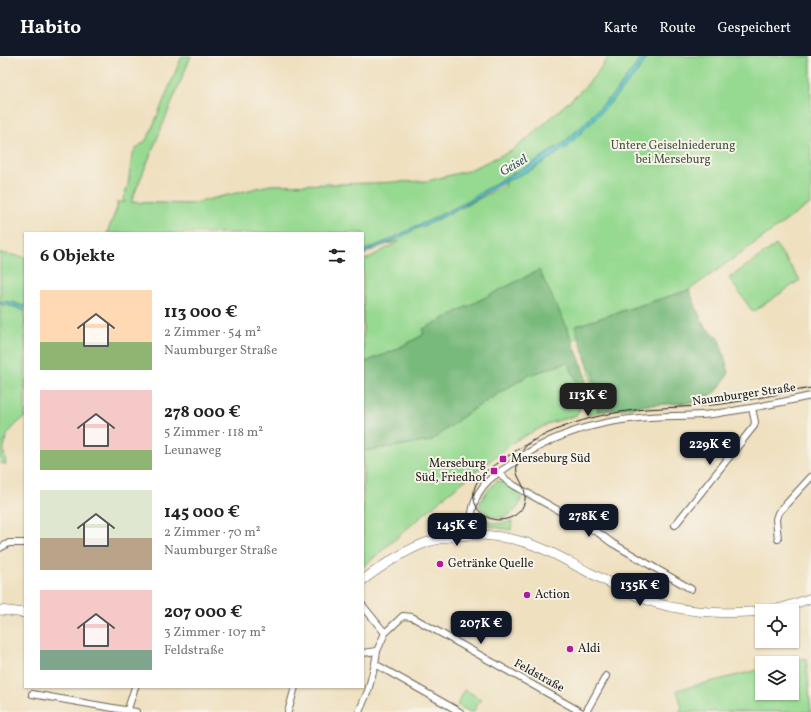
<!DOCTYPE html>
<html lang="de">
<meta charset="utf-8">
<style>
body{margin:0;font-family:Vollkorn,serif;background:#f2f2f2;color:#222;height:100vh;display:flex;flex-direction:column;font-size:15px;white-space:nowrap}
*{box-sizing:border-box;margin:0}
p{font-size:13px;color:#767676}
.icon{flex:none;width:22px;height:22px;fill:none;stroke:currentColor;stroke-width:2;stroke-linecap:round;stroke-linejoin:round}
.map{position:relative;flex:1;overflow:hidden}
.drawer{position:absolute;left:24px;top:176px;width:340px;height:456px;display:flex;flex-direction:column;background:#fff;border-radius:0px;box-shadow:0 1px 3px #0004}
.drawer>*{flex:none}
.tools{position:absolute;left:755px;top:548px;display:grid;gap:8px}
.tools a{display:grid;place-items:center;width:44px;height:44px;border-radius:0px;background:#fff;box-shadow:0 1px 3px #0004;font-size:20px}
.price{position:absolute;translate:-50% -34px;padding:0 9px;border-radius:8px;background:#111827;color:#fff;font-size:13px;line-height:26px;filter:drop-shadow(0 1px 2px #0008)}
.price::after{content:'';position:absolute;left:50%;top:24px;width:12px;height:9px;margin-left:-6px;background:inherit;clip-path:polygon(0 0,100% 0,50% 100%)}
.price.selected{background:#222;color:#fff}
ul{padding:0;list-style:none}
li{display:flex;align-items:center;gap:12px;height:100px;padding:0 16px}
li span{display:grid;place-items:center;flex:none;width:112px;height:80px;border-radius:0px;color:#555}
li>.icon{margin-inline-start:auto}
span .icon{width:48px;height:48px;fill:#fffc;stroke-width:1}
li b{font-size:17px}
h2{display:flex;justify-content:space-between;align-items:center;height:48px;padding:0 16px;font-size:17px}
header{display:flex;align-items:center;gap:24px;box-sizing:border-box;height:56px;padding:0 20px;background:#111827;color:#fff}
header strong{font-size:19px}
nav{display:flex;gap:22px;margin-inline-start:auto;font-size:14px}
.map>svg:first-child{display:block}
</style>
<header>
<strong>Habito</strong>
<nav><a>Karte</a><a>Route</a><a>Gespeichert</a></nav>
</header>
<div class="map">
<svg width="811" height="656" viewBox="0 0 811 656">
<rect width="100%" height="100%" fill="#f7f3e8"/>
<filter id="ink" filterUnits="userSpaceOnUse"><feTurbulence type="fractalNoise" baseFrequency=".025" numOctaves="2"/><feDisplacementMap in="SourceGraphic" scale="8" xChannelSelector="R" yChannelSelector="G"/><feConvolveMatrix kernelMatrix="1 2 1 2 8 2 1 2 1" color-interpolation-filters="sRGB"/></filter>
<filter id="wash" filterUnits="userSpaceOnUse"><feTurbulence type="fractalNoise" baseFrequency=".012" numOctaves="4" result="noise"/><feDisplacementMap in="SourceGraphic" scale="16" xChannelSelector="R" yChannelSelector="G"/><feGaussianBlur stdDeviation="0.9" result="paint"/><feColorMatrix in="noise" values="0 0 0 0 0 0 0 0 0 0 0 0 0 0 0 0 0 1.4 0 .05"/><feComposite in="paint" operator="in"/></filter>
<g filter="url(#wash)">
<rect width="100%" height="100%" fill="#efe0c0"/>
<g fill="#96d991" stroke="#597a56" fill-rule="evenodd">
<path d="M182 0H191L131 146 190 148 270 129 339 128 427 125 467 115 511 95 526 84 585 31 597 17 609 0H811V147L689 234 612 258 585 278 564 289 423 279 393 295 363 307V205L400 185 377 191 363 199V177H107L117 152V146H125L123 143 128 129 132 99 136 93 146 84 151 75ZM504 124 506 129 451 157H452Z"/>
<polygon points="776,189 800,224 753,256 729,222"/>
<polygon points="0,197 25,201 25,251 15,247 0,245"/>
<path d="M0 248 16 251 25 255V361C7 375 0 385 6 408L0 407Z"/>
<polygon points="569,306 584,344 577,359 550,367 515,385 446,439 363,511 363,395 431,385 469,356 527,320"/>
<path d="M588 310 593 314 598 356 587 359C592 343 593 326 588 310Z"/>
<path d="M497 425 504 426 522 437C522 456 501 469 486 457 483 455 481 452 479 449L487 435Z"/>
<path d="M477 458C489 467 498 470 512 465L511 474 482 469 477 463Z"/>
<polygon points="806,602 811,656 679,656 682,651 677,634 762,613 762,637 792,637 792,607 787,607"/>
<polygon points="465,634 481,643 473,656 470,656 457,649"/>
</g>
<g fill="#78b97b" stroke="#4a6a4c">
<polygon points="539,214 564,265 579,302 586,322 584,344 568,306 527,320 469,356 431,385 363,395 363,307 393,295 423,279 423,273"/>
<polygon points="689,234 704,270 719,283 729,317 717,335 701,346 649,349 598,356 593,314 588,310 575,270"/>
</g>
<g fill="#51bfc8" stroke="#366e72">
<polygon points="643,0 648,0 636,18 598,60 568,90 552,101 533,113 509,124 466,149 429,168 418,172 391,186 363,198 363,195 389,184 416,170 428,165 464,147 504,122 533,107 563,87 580,72 617,34"/>
<polygon points="0,245 15,247 25,251 25,255 16,251 0,248"/>
</g>
</g>
<g filter="url(#ink)">
<g fill="none" stroke-linecap="round" stroke-linejoin="round">
<g stroke="#666155" stroke-width="8">
<g id="street">
<polyline points="500,417 506,424 515,430 600,478 612,487 691,533"/>
<polyline points="675,469 754,370 755,366 752,352"/>
<path d="M470 479C471 459 472 440 488 425 494 419 503 414 510 409 547 381 593 366 639 362 663 359 688 361 712 358 745 354 778 347 811 340"/>
<polyline points="778,483 776,463 778,457 811,421"/>
<polyline points="0,492 9,487 25,487"/>
<polyline points="385,577 403,560 412,561 581,656"/>
<polyline points="363,597 377,595"/>
<polyline points="375,608 460,656"/>
<polyline points="32,638 136,656"/>
<polyline points="127,656 135,631"/>
<polyline points="288,656 295,631"/>
<polyline points="359,656 368,635 375,608 377,595 385,577 363,550"/>
<polyline points="586,656 606,620"/>
</g>
</g>
<g stroke="#666155" stroke-width="10">
<g id="secondary">
<path d="M363 524C383 509 405 494 428 486 465 474 506 478 541 492 558 499 574 509 590 517 611 527 633 540 656 547 692 558 739 559 776 553 788 551 800 546 811 542"/>
<polyline points="0,554 25,557"/>
</g>
</g>
<use href="#street" stroke="#fff" stroke-width="6"/>
<use href="#secondary" stroke="#fff" stroke-width="9"/>
<path stroke="#1c1c1c" stroke-width="1" d="M533 384C522 391 513 407 518 420 522 428 526 434 525 443 523 462 499 469 485 460 474 453 471 439 476 428 482 416 497 407 508 400 550 371 596 357 646 353 671 351 697 351 722 348 752 344 781 337 811 332"/>
</g>
</g>
<g fill="#b5179e" stroke="#f7f3e8" stroke-width="1.5">
<rect x="499" y="399" width="8" height="8" rx="2"/>
<rect x="490" y="411" width="8" height="8" rx="2"/>
<circle cx="440" cy="508" r="4"/>
<circle cx="527" cy="539" r="4"/>
<circle cx="570" cy="593" r="4"/>
</g>
<g text-anchor="middle" dominant-baseline="central" stroke-width="4" stroke-linejoin="round" paint-order="stroke">
<g font-size="12" fill="#41553f" stroke="#f7f3e8">
<text x="673" y="90">Untere Geiselniederung<tspan x="673" dy="14">bei Merseburg</tspan></text>
</g>
<g font-size="12" fill="#1c1c1c" stroke="#f7f3e8">
<text transform="translate(744 339) rotate(-8)">Naumburger Straße</text>
<text transform="translate(539 620) rotate(29)">Feldstraße</text>
</g>
<g font-size="12" fill="#1c1c1c" stroke="#f7f3e8" text-anchor="start">
<text x="511" y="403">Merseburg Süd</text>
<text x="486" y="408" text-anchor="end">Merseburg<tspan x="486" dy="14">Süd, Friedhof</tspan></text>
<text x="448" y="508">Getränke Quelle</text>
<text x="535" y="539">Action</text>
<text x="578" y="593">Aldi</text>
</g>
<g font-size="13" font-style="italic" fill="#315d61" stroke="#f7f3e8">
<text transform="translate(514 110) rotate(-30)">Geisel</text>
</g>
</g>
</svg>
<div class="tools">
<a><svg class="icon" aria-label="locate" viewBox="0 0 24 24"><circle cx="12" cy="12" r="6"/><path d="M12 2v4M12 18v4M2 12h4M18 12h4"/></svg></a>
<a><svg class="icon" aria-label="layers" viewBox="0 0 24 24"><path d="M12 4l9 5-9 5-9-5zM3 14l9 5 9-5"/></svg></a>
</div>
<b class="price selected" style="left:588px;top:361px">113K €</b>
<b class="price" style="left:710px;top:410px">229K €</b>
<b class="price" style="left:589px;top:482px">278K €</b>
<b class="price" style="left:457px;top:491px">145K €</b>
<b class="price" style="left:640px;top:551px">135K €</b>
<b class="price" style="left:481px;top:589px">207K €</b>
<section class="drawer">
<h2>6 Objekte<svg class="icon" aria-label="filters" viewBox="0 0 24 24"><path d="M4 7h16M4 17h16"/><circle cx="9" cy="7" r="2"/><circle cx="15" cy="17" r="2"/></svg></h2>
<ul>
<li><span style="background:linear-gradient(#ffd9b3 65%,#8fb573 0)"><svg class="icon" aria-label="home" viewBox="0 0 24 24"><path d="M3 11l9-7 9 7M6 9v11h12V9"/></svg></span><div><b>113 000 €</b><p>2 Zimmer · 54 m²</p><p>Naumburger Straße</p></div></li>
<li><span style="background:linear-gradient(#f6c9c9 75%,#8fb573 0)"><svg class="icon" aria-label="home" viewBox="0 0 24 24"><path d="M3 11l9-7 9 7M6 9v11h12V9"/></svg></span><div><b>278 000 €</b><p>5 Zimmer · 118 m²</p><p>Leunaweg</p></div></li>
<li><span style="background:linear-gradient(#dfe7d0 60%,#b9a48a 0)"><svg class="icon" aria-label="home" viewBox="0 0 24 24"><path d="M3 11l9-7 9 7M6 9v11h12V9"/></svg></span><div><b>145 000 €</b><p>2 Zimmer · 70 m²</p><p>Naumburger Straße</p></div></li>
<li><span style="background:linear-gradient(#f6c9c9 75%,#7fa58c 0)"><svg class="icon" aria-label="home" viewBox="0 0 24 24"><path d="M3 11l9-7 9 7M6 9v11h12V9"/></svg></span><div><b>207 000 €</b><p>3 Zimmer · 107 m²</p><p>Feldstraße</p></div></li>
</ul>
</section>
</div>
